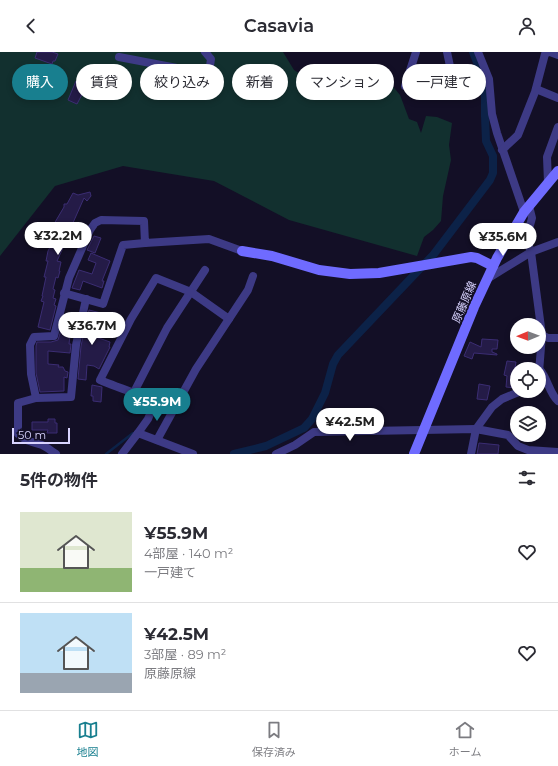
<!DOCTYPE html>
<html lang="ja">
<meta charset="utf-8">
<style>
body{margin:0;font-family:Montserrat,"Noto Sans JP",sans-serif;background:#f7f7f7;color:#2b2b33;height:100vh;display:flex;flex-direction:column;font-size:15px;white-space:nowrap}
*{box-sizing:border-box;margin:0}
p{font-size:13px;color:#7c7c81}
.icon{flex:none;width:22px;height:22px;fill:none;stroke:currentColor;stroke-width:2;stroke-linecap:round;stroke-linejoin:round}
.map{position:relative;height:402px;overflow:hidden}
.panel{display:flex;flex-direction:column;background:#fff;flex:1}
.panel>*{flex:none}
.banner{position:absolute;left:12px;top:12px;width:534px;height:36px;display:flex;gap:8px}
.needle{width:26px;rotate:269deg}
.tools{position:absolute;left:510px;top:266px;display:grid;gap:8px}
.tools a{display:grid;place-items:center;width:36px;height:36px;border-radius:50%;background:#fff;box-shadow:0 2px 6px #0003;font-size:20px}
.scale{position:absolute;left:12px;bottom:10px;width:58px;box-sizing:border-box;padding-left:4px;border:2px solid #d9d4ff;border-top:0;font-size:11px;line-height:14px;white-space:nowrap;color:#d9d4ff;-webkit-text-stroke:3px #130f26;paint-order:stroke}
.price{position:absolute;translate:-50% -34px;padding:0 9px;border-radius:14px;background:#fff;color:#222;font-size:13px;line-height:26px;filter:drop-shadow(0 1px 2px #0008)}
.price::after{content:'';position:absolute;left:50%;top:24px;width:12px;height:9px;margin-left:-6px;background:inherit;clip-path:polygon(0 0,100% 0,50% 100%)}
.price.active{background:#187f8f;color:#fff}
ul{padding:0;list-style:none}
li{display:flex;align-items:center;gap:12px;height:100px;padding:0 20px}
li+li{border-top:1px solid #e1e1e2}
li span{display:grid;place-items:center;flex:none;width:112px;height:80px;border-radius:0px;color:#555}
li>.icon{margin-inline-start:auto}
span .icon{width:48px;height:48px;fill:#fffc;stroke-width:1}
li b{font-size:17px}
h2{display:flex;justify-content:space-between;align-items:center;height:48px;padding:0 20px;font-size:17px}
.pill{padding:0 14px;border-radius:18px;background:#fff;box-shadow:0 2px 6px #0003;font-size:14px;line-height:36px}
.pill.active{background:#187f8f;color:#fff}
header{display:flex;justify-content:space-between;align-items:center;height:52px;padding:0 20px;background:#fff;font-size:18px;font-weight:600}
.menu{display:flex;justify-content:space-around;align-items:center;height:56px;border-top:1px solid #e1e1e2;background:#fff;font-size:11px;color:#7c7c81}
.menu a{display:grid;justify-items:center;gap:2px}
.menu .active{color:#187f8f}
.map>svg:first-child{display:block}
</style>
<header><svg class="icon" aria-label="back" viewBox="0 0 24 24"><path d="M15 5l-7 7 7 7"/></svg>Casavia<svg class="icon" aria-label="person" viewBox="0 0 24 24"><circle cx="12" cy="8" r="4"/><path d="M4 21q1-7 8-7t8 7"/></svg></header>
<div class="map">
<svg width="558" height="402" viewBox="0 0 558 402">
<rect width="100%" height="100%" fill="#130f26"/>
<polygon fill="#12302f" points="0,0 283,0 294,18 310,28 311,39 314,44 378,13 381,20 400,43 409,67 417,70 421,81 426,64 437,65 452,71 449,93 451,108 443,144 441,169 433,178 424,185 417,204 289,168 214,129 123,114 55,134 0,204"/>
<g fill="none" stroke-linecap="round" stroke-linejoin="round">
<polyline stroke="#0c2248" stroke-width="2.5" points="106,402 133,381"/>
<polyline stroke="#0c2248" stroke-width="8" points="234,402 266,394 304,376 312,367 325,341 333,312 338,303 434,202 490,128 493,121 493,104 486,89 485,64 485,31 473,0"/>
</g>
<g fill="#241b47" stroke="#3b2d73">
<polygon points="37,0 52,0 58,2 55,9 53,9 52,12 35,6"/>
<polygon points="79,25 89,29 77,52 68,48 76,29 77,30"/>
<polygon points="90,140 91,144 87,149 84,146 72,173 74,174 70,184 69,183 62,196 63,196 57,209 61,210 59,219 60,219 58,226 56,225 53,237 55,238 53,246 56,247 54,253 56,254 50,278 38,275 44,250 41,249 43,244 42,244 46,225 44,225 48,209 46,209 48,199 58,180 51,177 64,155 64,152 67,152 73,141 78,143"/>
<polygon points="94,184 101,186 95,201 87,198"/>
<polygon points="91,201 110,209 102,229 104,229 102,236 83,229 80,238 72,236 79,218 92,222 96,211 88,208"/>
<polygon points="89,258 101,261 96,285 110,290 109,295 110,295 99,317 94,314 87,313 86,328 78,327 81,294"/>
<polygon points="64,268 70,270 69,274 71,275 69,292 71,292 70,301 48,299 48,312 59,313 58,315 63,315 65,319 68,320 67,326 64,325 64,339 40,340 36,321 36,294 37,290 51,290 58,288"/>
<polygon points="482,287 498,288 497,297 492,297 492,300 497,302 497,303 474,301 472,307 464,304 470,290 481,295"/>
<polygon points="507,309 516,310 513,329 517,329 517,335 515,336 506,335 507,324 504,323"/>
<polygon points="479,332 490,334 487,348 477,347"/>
<polygon points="92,333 102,335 101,350 93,349 93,344 91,344"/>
<polygon points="48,367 55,367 55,371 57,371 57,381 47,381 48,378 32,378 32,370 48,370"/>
<polygon points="479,391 499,393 498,402 477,402"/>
</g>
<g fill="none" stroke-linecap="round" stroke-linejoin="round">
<g stroke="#3d3a85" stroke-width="8">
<polyline points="447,0 451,19"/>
<polyline points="478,0 489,27 492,62 497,81 524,160"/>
<polyline points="550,0 558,3"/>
<polyline points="119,5 203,21 210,14 211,7 205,0"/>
<polyline points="405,34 416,0"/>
<polyline points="536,37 558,46"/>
<polyline points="502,98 518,83 535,40 545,2 549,0"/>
<polyline points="548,130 547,105 558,75"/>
<polyline points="529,154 532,166 527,184 528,191 531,200 542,283 539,320"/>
<polyline points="487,227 531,200 558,190"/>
<polyline points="64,241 103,252 123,193 145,191"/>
<polyline points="542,283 548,286 558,286"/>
<path d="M540 318C548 327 549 341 558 349"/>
<polyline points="134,340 167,276 205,218"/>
<polyline points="36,346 71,345 76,293 86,247"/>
<path d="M175 356C150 346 124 338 100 328L131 267 156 226 191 240 229 267"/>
<polyline points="138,381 148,367 156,348"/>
<polyline points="157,388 196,317 248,238 253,224"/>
<path d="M56 402C51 399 47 395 42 393 33 390 24 389 18 382V351L36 346 31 322 30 293 34 285 54 284 69 226 90 178 95 171 101 168 144 169 145 191 209 187 242 199"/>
<polyline points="122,402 138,381 193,402"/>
<polyline points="276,402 295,393 314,380 476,377 508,383 518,394 528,398 558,400"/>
<polyline points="471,402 476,377 492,355 502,347 521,339"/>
</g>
<g stroke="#6f6bff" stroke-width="10">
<polyline points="242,199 272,204 319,218 350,222 379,221 471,205 477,206 493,214"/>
<polyline points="414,402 474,255 497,206 524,160 558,119"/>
</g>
</g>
<g text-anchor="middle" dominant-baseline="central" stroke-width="3.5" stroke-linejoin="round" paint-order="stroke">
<g font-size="11" fill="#d9d4ff" stroke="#130f26">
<text transform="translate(464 250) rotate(-67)">原藤原線</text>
</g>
</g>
</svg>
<div class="tools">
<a><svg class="needle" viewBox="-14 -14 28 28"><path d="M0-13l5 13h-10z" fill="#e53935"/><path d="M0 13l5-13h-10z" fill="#7c7c81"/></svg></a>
<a><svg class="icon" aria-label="locate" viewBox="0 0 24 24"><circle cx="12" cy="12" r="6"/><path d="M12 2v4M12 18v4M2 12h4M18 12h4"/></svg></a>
<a><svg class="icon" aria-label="layers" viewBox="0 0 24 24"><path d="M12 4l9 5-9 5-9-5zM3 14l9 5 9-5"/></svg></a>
</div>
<div class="scale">50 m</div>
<b class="price" style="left:58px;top:204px">¥32.2M</b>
<b class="price" style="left:503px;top:205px">¥35.6M</b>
<b class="price" style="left:92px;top:294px">¥36.7M</b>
<b class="price active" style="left:157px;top:370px">¥55.9M</b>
<b class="price" style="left:350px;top:390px">¥42.5M</b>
<div class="banner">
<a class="pill active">購入</a>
<a class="pill">賃貸</a>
<a class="pill">絞り込み</a>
<a class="pill">新着</a>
<a class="pill">マンション</a>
<a class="pill">一戸建て</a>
</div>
</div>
<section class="panel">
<h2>5件の物件<svg class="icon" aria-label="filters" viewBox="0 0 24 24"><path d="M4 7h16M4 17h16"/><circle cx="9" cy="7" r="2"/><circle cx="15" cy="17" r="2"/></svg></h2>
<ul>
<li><span style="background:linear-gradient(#dfe7d0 70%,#8fb573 0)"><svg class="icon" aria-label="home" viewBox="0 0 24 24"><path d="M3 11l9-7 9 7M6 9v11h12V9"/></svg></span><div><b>¥55.9M</b><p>4部屋 · 140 m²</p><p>一戸建て</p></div><svg class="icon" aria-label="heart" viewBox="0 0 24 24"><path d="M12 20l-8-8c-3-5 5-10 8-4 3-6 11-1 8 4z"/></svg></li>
<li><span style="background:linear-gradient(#bfe0f5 75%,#9aa5b1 0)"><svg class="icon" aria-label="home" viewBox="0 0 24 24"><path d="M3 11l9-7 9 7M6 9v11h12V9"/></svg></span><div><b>¥42.5M</b><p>3部屋 · 89 m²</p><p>原藤原線</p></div><svg class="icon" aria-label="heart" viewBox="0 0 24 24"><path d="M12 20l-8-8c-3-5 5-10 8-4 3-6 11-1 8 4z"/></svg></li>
</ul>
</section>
<nav class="menu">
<a class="active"><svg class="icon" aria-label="map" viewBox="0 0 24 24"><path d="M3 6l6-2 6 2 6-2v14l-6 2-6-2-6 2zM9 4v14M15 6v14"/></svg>地図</a>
<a><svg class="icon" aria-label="saved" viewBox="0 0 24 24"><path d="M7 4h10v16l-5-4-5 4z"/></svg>保存済み</a>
<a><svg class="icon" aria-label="home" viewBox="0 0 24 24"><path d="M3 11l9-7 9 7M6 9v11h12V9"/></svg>ホーム</a>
</nav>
